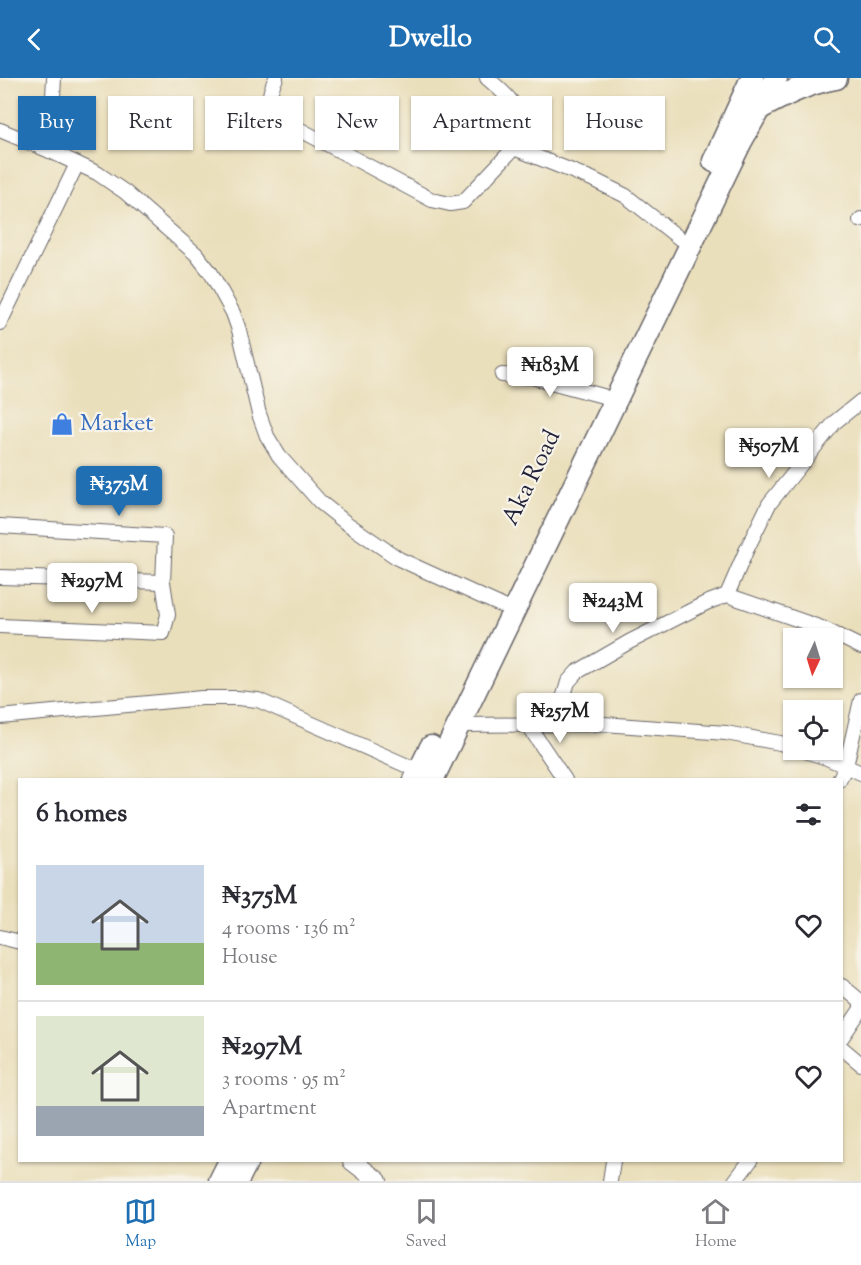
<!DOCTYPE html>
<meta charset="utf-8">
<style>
body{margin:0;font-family:"Sorts Mill Goudy",serif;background:#f2f2f3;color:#2b2b33;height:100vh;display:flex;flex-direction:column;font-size:22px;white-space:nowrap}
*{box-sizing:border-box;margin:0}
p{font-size:20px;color:#7c7c81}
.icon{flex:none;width:33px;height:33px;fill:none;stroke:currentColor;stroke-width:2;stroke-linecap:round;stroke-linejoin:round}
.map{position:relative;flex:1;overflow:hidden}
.panel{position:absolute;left:18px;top:700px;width:825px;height:384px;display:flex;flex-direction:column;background:#fff;border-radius:0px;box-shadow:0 2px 4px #0004}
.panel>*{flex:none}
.banner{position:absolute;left:18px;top:18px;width:825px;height:54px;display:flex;gap:12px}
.needle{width:39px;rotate:184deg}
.tools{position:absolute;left:783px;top:550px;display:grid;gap:12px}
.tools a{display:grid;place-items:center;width:60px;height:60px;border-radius:0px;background:#fff;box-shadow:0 2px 4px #0004;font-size:30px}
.price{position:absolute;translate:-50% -51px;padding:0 14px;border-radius:6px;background:#fff;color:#222;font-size:20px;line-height:39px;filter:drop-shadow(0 2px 3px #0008)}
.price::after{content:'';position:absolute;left:50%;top:36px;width:18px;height:14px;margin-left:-9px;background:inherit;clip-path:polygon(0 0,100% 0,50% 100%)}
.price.active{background:#1f6fb2;color:#fff}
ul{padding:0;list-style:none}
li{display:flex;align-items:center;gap:18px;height:150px;padding:0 18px}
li+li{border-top:2px solid #e1e1e2}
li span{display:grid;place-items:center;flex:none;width:168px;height:120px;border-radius:0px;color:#555}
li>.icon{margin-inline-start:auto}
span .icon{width:72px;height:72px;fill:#fffc;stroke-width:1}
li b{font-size:26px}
h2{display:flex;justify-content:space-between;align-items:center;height:72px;padding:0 18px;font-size:26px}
.pill{padding:0 21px;border-radius:0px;background:#fff;box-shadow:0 2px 4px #0004;font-size:21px;line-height:54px}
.pill.active{background:#1f6fb2;color:#fff}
header{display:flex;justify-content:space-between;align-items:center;height:78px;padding:0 18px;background:#1f6fb2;color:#fff;font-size:27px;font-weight:700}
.menu{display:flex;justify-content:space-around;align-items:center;height:84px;border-top:2px solid #e1e1e2;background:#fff;font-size:16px;color:#7c7c81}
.menu a{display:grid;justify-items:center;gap:3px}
.menu .active{color:#1f6fb2}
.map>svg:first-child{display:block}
</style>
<header><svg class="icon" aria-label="back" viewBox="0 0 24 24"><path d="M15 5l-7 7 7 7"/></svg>Dwello<svg class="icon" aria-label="search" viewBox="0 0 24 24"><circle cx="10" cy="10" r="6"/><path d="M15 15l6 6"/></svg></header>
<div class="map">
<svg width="861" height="1103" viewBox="0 0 861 1103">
<rect width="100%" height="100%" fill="#f7f3e8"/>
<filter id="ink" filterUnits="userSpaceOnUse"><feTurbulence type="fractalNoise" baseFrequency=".0167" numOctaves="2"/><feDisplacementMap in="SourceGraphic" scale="12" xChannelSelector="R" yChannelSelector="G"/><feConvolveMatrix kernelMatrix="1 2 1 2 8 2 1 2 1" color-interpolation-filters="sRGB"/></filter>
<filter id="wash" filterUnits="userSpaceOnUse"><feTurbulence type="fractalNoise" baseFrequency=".008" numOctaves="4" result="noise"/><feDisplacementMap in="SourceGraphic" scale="24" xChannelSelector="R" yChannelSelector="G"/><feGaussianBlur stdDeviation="1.35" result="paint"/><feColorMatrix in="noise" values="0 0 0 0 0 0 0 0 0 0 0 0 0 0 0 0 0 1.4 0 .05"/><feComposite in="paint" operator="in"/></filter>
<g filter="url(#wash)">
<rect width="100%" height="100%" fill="#eadfbb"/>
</g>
<g filter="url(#ink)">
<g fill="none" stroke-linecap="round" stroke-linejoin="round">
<g stroke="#686468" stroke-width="16">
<g id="minor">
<path d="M276 0C268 16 266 28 280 41L432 122 450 126 463 124 514 70"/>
<path d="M487 0C501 12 523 29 520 51 519 57 516 64 514 70L592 101 626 118 679 160"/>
<polyline points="0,52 50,73 97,95 125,114 196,176 211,195 233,235 239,252 259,336 267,358 279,378 320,424 345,444 399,481 500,527"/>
<polyline points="50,73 54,0"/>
<polyline points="860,142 861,141"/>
<polyline points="0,245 77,86"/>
<polyline points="502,297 532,299 603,318"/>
<polyline points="0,448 165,458 163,504 168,537 163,555 0,548"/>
<polyline points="0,499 163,504"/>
<polyline points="727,517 746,473 769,426 835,344 861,323"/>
<polyline points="0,639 202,620 237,620 258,622 419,693"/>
<polyline points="459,647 604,646 726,655 780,665 794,669"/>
<polyline points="528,647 565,702"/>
<polyline points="555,647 568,604 577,594 629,564 706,525 727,517 822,550 861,569"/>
<polyline points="802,672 827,680 861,695"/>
<polyline points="839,702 846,688 861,622"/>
<polyline points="0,859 20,864"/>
<polyline points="842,908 859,922 861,926"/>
<polyline points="842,959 861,931"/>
<polyline points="842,970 861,986"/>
<polyline points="610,1103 613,1083"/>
<polyline points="735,1103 750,1083"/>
</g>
</g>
<g stroke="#686468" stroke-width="20">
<polyline id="tertiary" points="352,1083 378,1103"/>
</g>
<g stroke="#686468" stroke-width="25">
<g id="primary">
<path d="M760 30C785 17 807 5 836 0"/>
<polyline points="714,83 752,0"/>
<polyline points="415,702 431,669"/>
<polyline points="432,702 740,65 776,0"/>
<polyline points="220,1103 230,1083"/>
<polyline points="237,1103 247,1083"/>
</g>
</g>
<use href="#minor" stroke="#fff" stroke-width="14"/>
<use href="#tertiary" stroke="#fff" stroke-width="18"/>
<use href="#primary" stroke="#fff" stroke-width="22"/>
</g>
</g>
<defs>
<g id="shop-bare" transform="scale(1.8)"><path d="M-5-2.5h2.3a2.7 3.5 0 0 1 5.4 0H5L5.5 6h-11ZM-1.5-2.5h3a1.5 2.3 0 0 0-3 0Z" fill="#3f7fe0" stroke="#f7f3e8" stroke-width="2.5" paint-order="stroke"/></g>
</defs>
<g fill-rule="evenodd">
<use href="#shop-bare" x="62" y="346"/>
</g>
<g text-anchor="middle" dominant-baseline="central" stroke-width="4.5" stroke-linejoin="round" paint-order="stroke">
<g font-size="24" fill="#366cbe" stroke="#f7f3e8" text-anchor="start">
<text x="80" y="346">Market</text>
</g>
<g font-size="24" fill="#22223b" stroke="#f7f3e8">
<text transform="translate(532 400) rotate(-64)">Aka Road</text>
</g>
</g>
</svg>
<div class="tools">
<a><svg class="needle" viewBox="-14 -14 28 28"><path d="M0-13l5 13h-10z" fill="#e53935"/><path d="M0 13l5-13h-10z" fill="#7c7c81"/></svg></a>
<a><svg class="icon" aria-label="locate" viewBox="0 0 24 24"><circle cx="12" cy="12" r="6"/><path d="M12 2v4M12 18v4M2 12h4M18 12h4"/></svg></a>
</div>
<b class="price" style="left:550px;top:320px">₦183M</b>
<b class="price" style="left:769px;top:401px">₦507M</b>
<b class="price active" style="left:119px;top:439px">₦375M</b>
<b class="price" style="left:92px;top:536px">₦297M</b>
<b class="price" style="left:613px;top:556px">₦243M</b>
<b class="price" style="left:560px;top:666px">₦257M</b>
<div class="banner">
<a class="pill active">Buy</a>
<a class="pill">Rent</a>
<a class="pill">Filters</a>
<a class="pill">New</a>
<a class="pill">Apartment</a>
<a class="pill">House</a>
</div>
<section class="panel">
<h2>6 homes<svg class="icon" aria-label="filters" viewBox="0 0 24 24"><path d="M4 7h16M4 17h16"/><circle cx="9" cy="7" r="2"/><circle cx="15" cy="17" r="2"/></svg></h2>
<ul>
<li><span style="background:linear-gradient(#c9d6e8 65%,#8fb573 0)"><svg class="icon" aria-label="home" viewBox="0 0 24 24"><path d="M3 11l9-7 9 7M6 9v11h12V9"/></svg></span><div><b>₦375M</b><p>4 rooms · 136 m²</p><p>House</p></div><svg class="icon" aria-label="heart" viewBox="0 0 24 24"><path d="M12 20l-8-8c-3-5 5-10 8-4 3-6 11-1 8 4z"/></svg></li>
<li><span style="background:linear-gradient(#dfe7d0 75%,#9aa5b1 0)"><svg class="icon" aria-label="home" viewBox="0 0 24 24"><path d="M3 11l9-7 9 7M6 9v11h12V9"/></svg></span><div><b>₦297M</b><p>3 rooms · 95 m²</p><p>Apartment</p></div><svg class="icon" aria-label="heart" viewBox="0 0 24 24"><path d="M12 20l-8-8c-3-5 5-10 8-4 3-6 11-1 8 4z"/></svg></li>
</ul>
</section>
</div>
<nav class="menu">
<a class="active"><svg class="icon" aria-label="map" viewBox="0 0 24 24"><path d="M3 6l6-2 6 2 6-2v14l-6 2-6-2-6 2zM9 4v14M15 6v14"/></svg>Map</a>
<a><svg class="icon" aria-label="saved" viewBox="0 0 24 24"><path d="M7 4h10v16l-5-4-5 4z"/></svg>Saved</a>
<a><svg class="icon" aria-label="home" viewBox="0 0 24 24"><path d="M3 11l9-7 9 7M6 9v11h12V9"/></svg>Home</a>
</nav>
